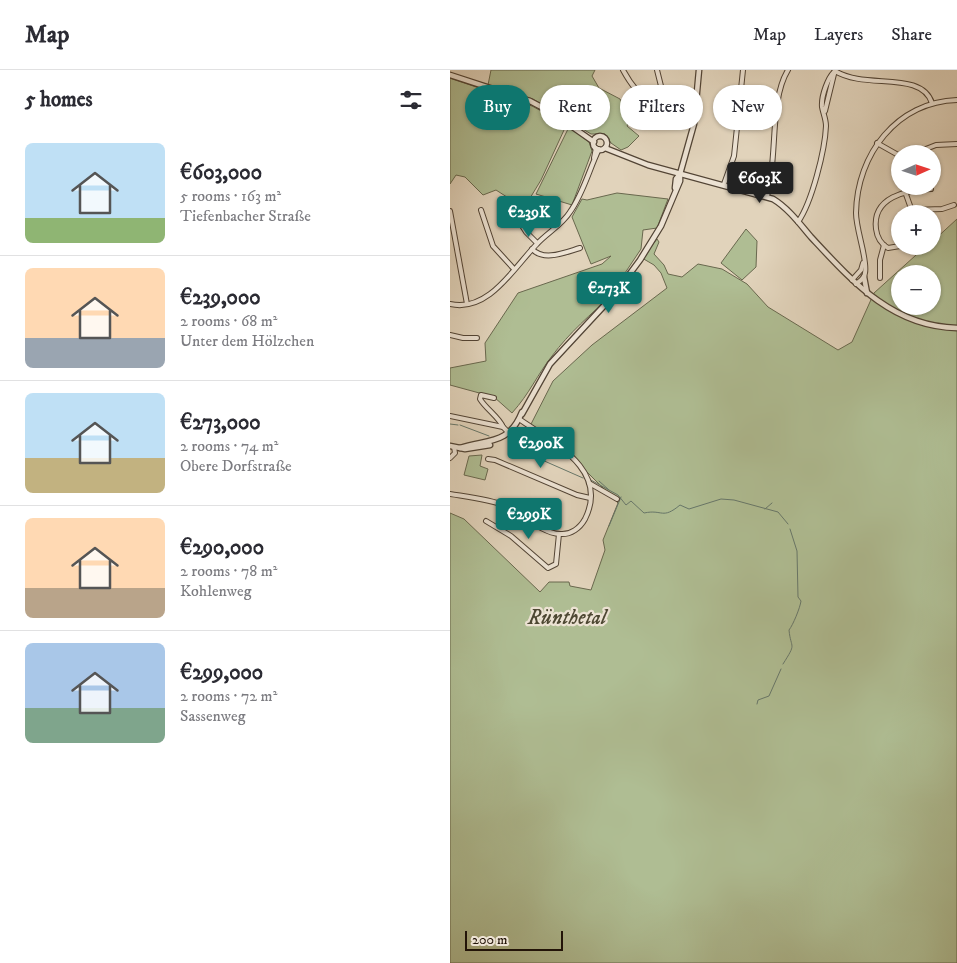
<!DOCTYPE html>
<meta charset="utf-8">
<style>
body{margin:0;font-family:"IM FELL DW Pica",serif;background:#f7f7f7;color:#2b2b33;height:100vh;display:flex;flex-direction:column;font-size:19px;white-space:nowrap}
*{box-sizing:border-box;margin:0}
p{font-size:16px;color:#7c7c81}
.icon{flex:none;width:28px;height:28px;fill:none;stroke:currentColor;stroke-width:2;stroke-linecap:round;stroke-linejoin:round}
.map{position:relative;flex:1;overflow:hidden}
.side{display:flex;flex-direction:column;background:#fff;width:450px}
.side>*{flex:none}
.top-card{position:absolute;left:15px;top:15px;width:416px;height:45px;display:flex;gap:10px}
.needle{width:32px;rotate:87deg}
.fabs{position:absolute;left:441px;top:75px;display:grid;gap:10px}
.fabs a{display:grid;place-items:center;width:50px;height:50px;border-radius:50%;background:#fff;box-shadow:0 1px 4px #0004;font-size:25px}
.scale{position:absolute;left:15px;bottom:12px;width:98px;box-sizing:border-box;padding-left:5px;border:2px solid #231408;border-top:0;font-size:14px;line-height:18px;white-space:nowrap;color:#231408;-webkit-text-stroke:4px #ece2d3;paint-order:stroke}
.price{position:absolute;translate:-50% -42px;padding:0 11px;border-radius:5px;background:#0f766e;color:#fff;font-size:16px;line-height:32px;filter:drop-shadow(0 1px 2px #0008)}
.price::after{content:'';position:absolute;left:50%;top:30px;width:15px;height:11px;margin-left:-8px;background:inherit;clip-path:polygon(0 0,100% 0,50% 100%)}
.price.current{background:#222;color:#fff}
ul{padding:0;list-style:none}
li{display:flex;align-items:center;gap:15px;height:125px;padding:0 25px}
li+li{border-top:1px solid #e1e1e2}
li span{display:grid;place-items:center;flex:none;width:140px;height:100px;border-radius:8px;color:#555}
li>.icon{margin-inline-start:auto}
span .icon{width:60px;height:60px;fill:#fffc;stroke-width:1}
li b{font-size:21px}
h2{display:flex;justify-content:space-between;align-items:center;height:60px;padding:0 25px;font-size:21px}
.chip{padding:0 18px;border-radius:22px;background:#fff;box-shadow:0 1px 4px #0004;font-size:18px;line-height:45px}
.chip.current{background:#0f766e;color:#fff}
header{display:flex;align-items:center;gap:30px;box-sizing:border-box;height:70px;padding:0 25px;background:#fff;border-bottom:1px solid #e1e1e2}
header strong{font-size:24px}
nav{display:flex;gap:28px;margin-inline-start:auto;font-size:18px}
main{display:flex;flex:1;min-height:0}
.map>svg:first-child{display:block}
</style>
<header>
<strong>Map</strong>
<nav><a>Map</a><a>Layers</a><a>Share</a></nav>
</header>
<main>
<section class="side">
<h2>5 homes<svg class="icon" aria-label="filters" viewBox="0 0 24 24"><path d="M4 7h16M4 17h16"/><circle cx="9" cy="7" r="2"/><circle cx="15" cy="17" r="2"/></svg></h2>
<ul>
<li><span style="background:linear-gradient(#bfe0f5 75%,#8fb573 0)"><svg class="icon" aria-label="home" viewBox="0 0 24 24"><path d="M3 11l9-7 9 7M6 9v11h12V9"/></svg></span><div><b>€603,000</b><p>5 rooms · 163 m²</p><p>Tiefenbacher Straße</p></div></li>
<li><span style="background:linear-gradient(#ffd9b3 70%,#9aa5b1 0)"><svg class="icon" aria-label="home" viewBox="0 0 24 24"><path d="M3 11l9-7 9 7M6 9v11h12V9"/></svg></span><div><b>€239,000</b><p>2 rooms · 68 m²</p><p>Unter dem Hölzchen</p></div></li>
<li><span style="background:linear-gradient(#bfe0f5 65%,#c2b280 0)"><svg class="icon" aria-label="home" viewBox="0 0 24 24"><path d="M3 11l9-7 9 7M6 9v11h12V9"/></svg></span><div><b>€273,000</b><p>2 rooms · 74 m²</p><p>Obere Dorfstraße</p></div></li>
<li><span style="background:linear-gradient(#ffd9b3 70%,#b9a48a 0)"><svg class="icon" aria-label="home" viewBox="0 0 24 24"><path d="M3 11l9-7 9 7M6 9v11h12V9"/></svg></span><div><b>€290,000</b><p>2 rooms · 78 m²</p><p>Kohlenweg</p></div></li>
<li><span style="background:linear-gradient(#a9c7e8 65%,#7fa58c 0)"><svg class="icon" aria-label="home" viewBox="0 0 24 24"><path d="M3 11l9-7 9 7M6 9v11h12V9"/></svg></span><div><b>€299,000</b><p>2 rooms · 72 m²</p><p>Sassenweg</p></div></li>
</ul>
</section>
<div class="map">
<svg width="507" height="893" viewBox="0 0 507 893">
<rect width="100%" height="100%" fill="#e1d3bb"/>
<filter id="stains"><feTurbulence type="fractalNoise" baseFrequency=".004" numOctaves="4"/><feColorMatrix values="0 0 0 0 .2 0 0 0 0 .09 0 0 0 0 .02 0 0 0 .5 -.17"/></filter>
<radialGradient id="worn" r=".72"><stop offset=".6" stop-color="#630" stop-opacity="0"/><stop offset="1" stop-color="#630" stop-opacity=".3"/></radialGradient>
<g fill="#afbd93" stroke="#69684e" fill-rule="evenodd">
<polygon points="41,0 145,0 142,6 149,18 170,29 181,49 177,56 189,66 178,77 171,80 161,73 155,64 141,64 83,29 38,15"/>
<polygon points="0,8 82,36 93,42 114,60 91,110 74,138 46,120 33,125 15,107 6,105 0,114"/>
<polygon points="119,57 139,72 142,81 122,135 86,124"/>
<path d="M167 123 218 129 207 158 193 160 191 179 167 215 147 220 159 221 162 225C141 244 119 263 102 286 87 305 80 323 62 343L44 327 0 315V298L36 291 35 273 68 223 152 194 161 186 141 194 122 147 132 129 137 130Z"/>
<path d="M507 149V893H0V443L14 449 90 522 99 512H119L120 516 141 520 155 480 153 470 168 433 128 393 79 358 103 311 142 275 217 218 211 203 204 195 192 188 207 169 209 172 204 184 214 195 218 204 232 207 248 194 272 199 297 214 318 237 388 280 402 272 424 223 476 176H482L483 171ZM450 204H482V236H450Z"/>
<polygon points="296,159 307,171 306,197 292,210 271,193"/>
<polygon points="32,385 30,396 38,399 35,410 14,405 19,386"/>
</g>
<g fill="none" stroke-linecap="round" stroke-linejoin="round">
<g stroke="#67776a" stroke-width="1">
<polyline points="0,354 8,355"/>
<polyline points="10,355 39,366"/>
<polyline points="72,378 83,386 133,408"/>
<path d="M139 409 168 425 176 435 181 431 194 443C213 439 212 450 230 435L239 439 271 429 284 430 328 442 338 454"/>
<polyline points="149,411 159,420"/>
<polyline points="315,439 322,433"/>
<polyline points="159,456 171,427"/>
<path d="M333 594C347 572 341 580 339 560 343 555 350 538 351 531L348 527 347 481 340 459"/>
<polyline points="307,634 308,630 319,626 331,599"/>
</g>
<g stroke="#524435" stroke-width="6">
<g id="minor">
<path d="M173 0C193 37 208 36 246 43"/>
<polyline points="207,0 216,36"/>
<path d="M385 1C416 20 471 0 482 33"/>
<polyline points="375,41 385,0"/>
<polyline points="427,73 450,86"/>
<polyline points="463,84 486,75 507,74"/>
<polyline points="144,88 146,78"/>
<polyline points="274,114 284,86 293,0"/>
<polyline points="453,116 463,144"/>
<path d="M317 126C328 89 319 31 338 0"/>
<polyline points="31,140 43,176 64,199"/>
<polyline points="463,140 492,139 504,135"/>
<polyline points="0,141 17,234"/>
<polyline points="69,151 76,162 87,173"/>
<path d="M348 152C362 132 375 80 376 56 376 49 373 43 372 37 371 26 378 7 385 1"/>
<path d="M450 176 438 178C431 174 427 167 426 159 422 127 456 120 481 119"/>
<path d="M82 179C94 192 116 182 130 178"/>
<polyline points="430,208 430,190 434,175"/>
<polyline points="402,210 411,200 413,193"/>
<path d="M406 214C410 211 415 208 415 203 418 190 406 160 406 143 407 84 447 32 507 30"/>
<path d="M0 234C39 243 64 197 87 174 97 163 112 155 120 142 133 124 139 100 149 79"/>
<polyline points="0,265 13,268 27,268"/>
<path d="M44 328 31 325 30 329C36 339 49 347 53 357"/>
<polyline points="0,346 53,357 58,362"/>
<polyline points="0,388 5,383 4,377"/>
<polyline points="38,389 45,390 127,425 140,428"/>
<polyline points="139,413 167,429"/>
<path d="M0 424C19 427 39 429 56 436 73 444 91 463 110 464 121 465 130 458 135 449 160 399 102 372 69 349"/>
<polyline points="36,451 61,466 98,498 106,494 109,464"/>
</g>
</g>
<g stroke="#524435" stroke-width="7">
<g id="tertiary">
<polyline points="0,5 80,31 101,42 144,72"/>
<circle cx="150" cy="73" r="7"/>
<path d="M155 78 198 95 323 129C338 138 350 154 361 167 402 211 442 257 507 258"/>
<polyline points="225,118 226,109 230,104"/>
<polyline points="414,207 417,223"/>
<polyline points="72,344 100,294 164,225 190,190 211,156 230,111 230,104 244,54 249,0"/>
<polyline points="0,376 15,379 40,375"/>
<path d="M10 378C38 369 59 375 72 342"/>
</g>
</g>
<use href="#minor" stroke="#ece2d3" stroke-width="4"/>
<use href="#tertiary" stroke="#ece2d3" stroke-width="4.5"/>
</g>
<g text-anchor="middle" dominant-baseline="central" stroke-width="4.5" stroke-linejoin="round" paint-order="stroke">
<g font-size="21" font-style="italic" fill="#4d4732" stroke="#ece2d3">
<text x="117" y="548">Rünthetal</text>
</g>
</g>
<rect width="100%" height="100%" filter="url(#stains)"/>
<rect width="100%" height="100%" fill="url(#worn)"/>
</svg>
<div class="fabs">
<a><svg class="needle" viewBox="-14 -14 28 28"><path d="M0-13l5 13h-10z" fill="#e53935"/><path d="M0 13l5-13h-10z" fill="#7c7c81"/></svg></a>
<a>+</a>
<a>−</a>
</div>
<div class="scale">200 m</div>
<b class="price current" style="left:310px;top:134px">€603K</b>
<b class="price" style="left:79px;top:168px">€239K</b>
<b class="price" style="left:159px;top:244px">€273K</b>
<b class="price" style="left:91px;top:399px">€290K</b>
<b class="price" style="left:79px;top:470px">€299K</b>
<div class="top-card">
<a class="chip current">Buy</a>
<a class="chip">Rent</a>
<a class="chip">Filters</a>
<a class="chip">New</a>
</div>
</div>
</main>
